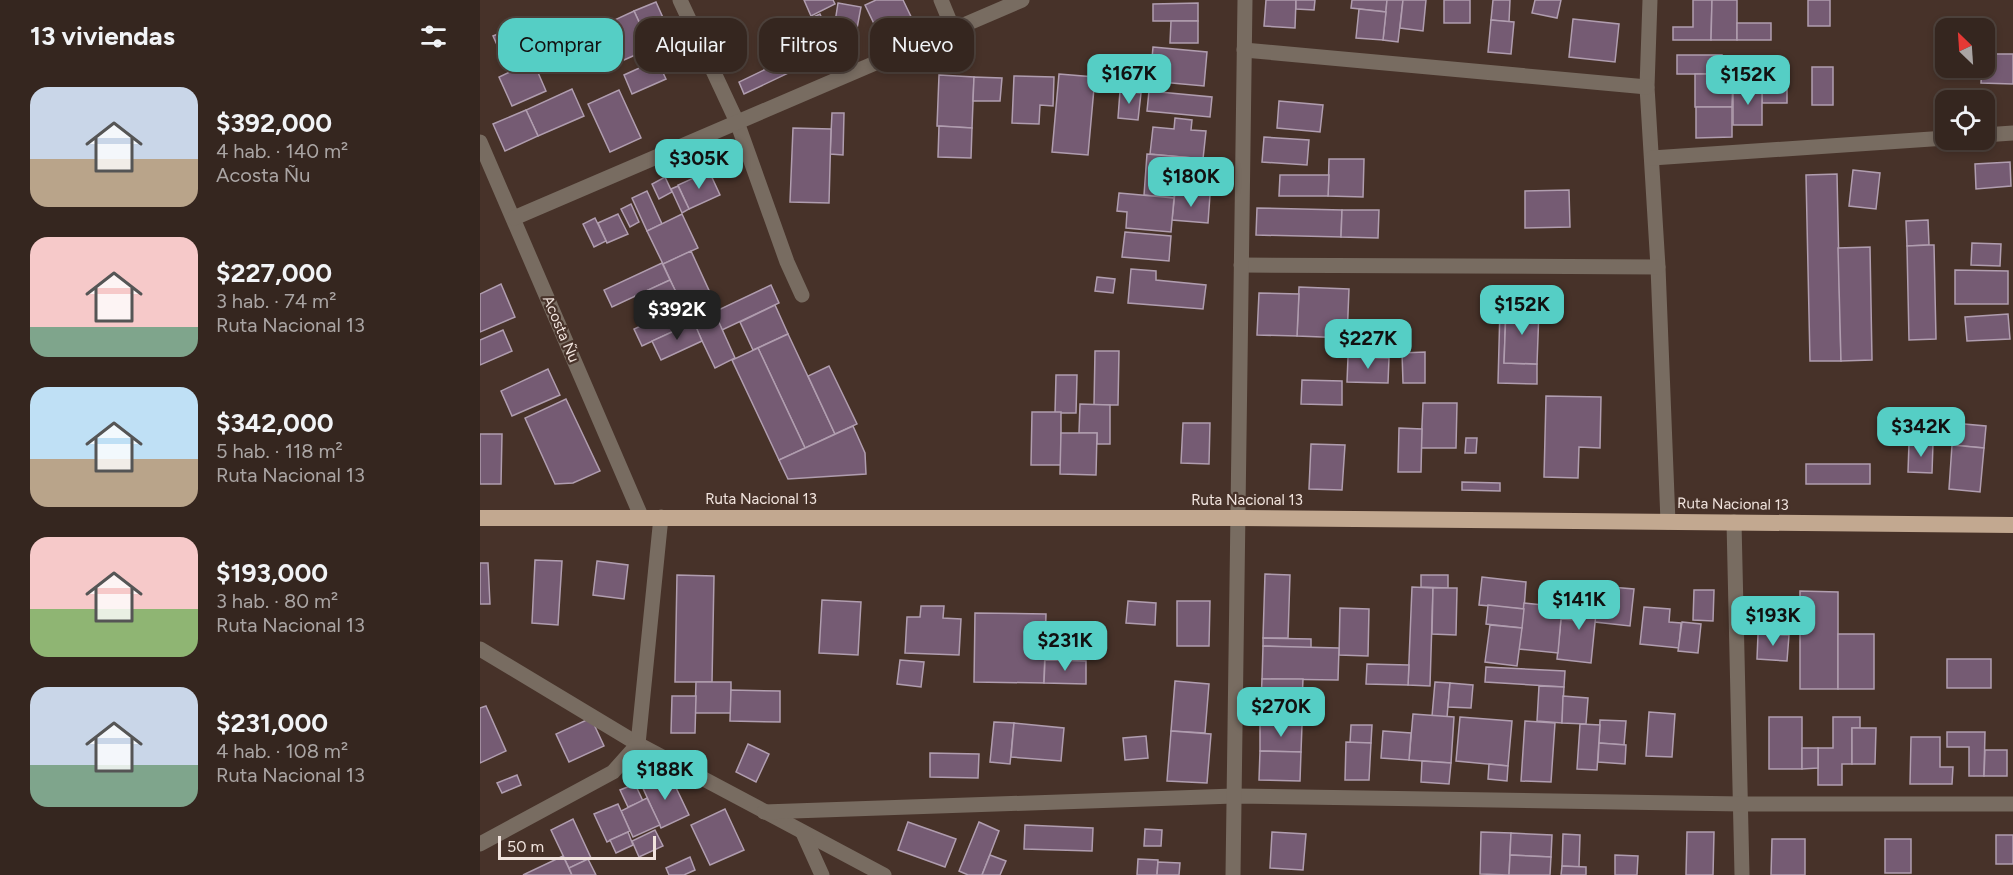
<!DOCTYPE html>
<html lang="es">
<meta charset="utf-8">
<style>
body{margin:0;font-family:Figtree,sans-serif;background:#3d2e28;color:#f1f3f6;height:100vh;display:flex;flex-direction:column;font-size:22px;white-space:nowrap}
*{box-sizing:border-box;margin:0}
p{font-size:20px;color:#aaa5a4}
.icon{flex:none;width:33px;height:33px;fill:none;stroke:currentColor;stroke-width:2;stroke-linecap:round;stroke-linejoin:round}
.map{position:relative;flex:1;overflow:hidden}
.drawer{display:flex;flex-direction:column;background:#35261f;width:480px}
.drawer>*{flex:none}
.top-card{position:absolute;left:18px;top:18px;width:570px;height:54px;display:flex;gap:12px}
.needle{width:39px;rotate:335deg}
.controls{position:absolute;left:1455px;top:18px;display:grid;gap:12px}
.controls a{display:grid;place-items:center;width:60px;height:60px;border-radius:12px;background:#35261f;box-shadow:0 3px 9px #0003,0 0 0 2px #4f433d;font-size:30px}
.scale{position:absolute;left:18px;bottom:15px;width:158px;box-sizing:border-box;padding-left:6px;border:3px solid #f1e4de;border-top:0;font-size:16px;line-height:21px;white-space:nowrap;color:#f1e4de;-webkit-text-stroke:4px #473229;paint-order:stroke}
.price{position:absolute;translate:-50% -51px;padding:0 14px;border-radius:12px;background:#55cec5;color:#111;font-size:20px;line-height:39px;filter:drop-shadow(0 2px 3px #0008)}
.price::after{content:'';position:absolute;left:50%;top:36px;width:18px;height:14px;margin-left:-9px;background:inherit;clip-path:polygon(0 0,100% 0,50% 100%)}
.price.current{background:#222;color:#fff}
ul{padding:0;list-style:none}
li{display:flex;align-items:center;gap:18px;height:150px;padding:0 30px}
li span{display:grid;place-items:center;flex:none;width:168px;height:120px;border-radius:18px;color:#555}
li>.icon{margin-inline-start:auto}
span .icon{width:72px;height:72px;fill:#fffc;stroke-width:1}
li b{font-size:26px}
h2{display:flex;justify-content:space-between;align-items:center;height:72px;padding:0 30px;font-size:26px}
.tag{padding:0 21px;border-radius:18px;background:#35261f;box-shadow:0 3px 9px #0003,0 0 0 2px #4f433d;font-size:21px;line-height:54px}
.tag.current{background:#55cec5;color:#111}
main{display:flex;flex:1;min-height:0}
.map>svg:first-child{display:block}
</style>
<main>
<section class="drawer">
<h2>13 viviendas<svg class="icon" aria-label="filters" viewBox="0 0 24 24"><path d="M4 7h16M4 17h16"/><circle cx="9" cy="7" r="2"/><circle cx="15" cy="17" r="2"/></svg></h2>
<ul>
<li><span style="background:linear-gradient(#c9d6e8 60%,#b9a48a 0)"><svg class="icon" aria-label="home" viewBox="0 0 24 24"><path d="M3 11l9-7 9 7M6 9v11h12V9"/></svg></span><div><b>$392,000</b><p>4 hab. · 140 m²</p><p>Acosta Ñu</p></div></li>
<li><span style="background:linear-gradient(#f6c9c9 75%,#7fa58c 0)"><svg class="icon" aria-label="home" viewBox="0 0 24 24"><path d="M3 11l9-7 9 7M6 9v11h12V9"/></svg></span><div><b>$227,000</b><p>3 hab. · 74 m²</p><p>Ruta Nacional 13</p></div></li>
<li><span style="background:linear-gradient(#bfe0f5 60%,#b9a48a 0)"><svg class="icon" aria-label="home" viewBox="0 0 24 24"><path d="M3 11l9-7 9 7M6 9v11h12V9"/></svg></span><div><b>$342,000</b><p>5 hab. · 118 m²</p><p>Ruta Nacional 13</p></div></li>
<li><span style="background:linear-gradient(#f6c9c9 60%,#8fb573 0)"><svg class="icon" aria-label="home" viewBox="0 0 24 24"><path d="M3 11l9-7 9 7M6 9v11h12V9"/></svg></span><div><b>$193,000</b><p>3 hab. · 80 m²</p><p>Ruta Nacional 13</p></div></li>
<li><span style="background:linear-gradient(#c9d6e8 65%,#7fa58c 0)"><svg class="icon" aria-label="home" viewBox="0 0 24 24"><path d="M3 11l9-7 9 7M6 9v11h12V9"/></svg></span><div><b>$231,000</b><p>4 hab. · 108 m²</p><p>Ruta Nacional 13</p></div></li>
</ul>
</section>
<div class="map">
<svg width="1533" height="875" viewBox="0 0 1533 875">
<rect width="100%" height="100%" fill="#473229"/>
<g fill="#755b73" stroke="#b09daf" stroke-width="1.5">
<polygon points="324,0 353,0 355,4 331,16"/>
<polygon points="396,0 423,0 435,25 402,40 385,5"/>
<polygon points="786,0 816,0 815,28 784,26"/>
<polygon points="816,0 835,0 834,10 816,9"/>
<polygon points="872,0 907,0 906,12 871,8"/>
<polygon points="907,0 923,0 918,42 903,40"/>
<polygon points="923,0 946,0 943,31 920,28"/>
<rect x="964" y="0" width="26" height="23"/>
<polygon points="1013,0 1030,0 1029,22 1011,20"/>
<polygon points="1055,0 1081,0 1077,18 1052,13"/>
<polygon points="1213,0 1232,0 1231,40 1193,40 1193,27 1213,27"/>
<polygon points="1232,0 1257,0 1257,40 1231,40"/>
<rect x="1328" y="0" width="22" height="26"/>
<polygon points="176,2 188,29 167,39 154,11"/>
<polygon points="358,3 381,7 375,39 353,35"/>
<polygon points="718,3 718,21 673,21 673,4"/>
<polygon points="879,9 906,12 903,40 876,38"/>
<polygon points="154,11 171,48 144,60 128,23"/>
<polygon points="340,14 349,35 342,38 338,30 315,40 309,28"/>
<polygon points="1093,19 1139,24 1135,62 1089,57"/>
<polygon points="1011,20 1034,22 1031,54 1008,52"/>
<polygon points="691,21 718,21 718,43 690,43"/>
<rect x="1257" y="23" width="34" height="17"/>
<polygon points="33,28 47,58 27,67 13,36"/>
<polygon points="338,30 350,55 323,67 311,42"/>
<polygon points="307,42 312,52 301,58 296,47"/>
<polygon points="673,47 727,52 724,86 670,81"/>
<polygon points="1504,54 1533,54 1533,84 1501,83 1502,68 1504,68"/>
<rect x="1197" y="55" width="45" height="19"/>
<polygon points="313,56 319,68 264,94 259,82"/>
<polygon points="177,60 186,79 152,94 144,75"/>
<polygon points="53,61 66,91 32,106 19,77"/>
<polygon points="1307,64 1307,103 1282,103 1282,65"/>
<rect x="1332" y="67" width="21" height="38"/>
<polygon points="579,74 615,77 608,155 572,152"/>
<polygon points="1215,74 1253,74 1252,107 1215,107"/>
<polygon points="459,75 494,77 492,128 457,126"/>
<polygon points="534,76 574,77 573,106 560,105 559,124 532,123"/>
<polygon points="494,77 522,78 520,101 493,101"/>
<rect x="1253" y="86" width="29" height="39"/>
<polygon points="92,89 104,116 58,136 46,110"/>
<polygon points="139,90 161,138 130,152 108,104"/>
<polygon points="640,91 661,93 658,120 638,118"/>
<polygon points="669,91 732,97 730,117 667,111"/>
<polygon points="799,101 843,105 840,132 797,128"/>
<polygon points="1216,107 1252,107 1252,137 1216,138"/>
<polygon points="46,110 58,136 25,151 13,124"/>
<polygon points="352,113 364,113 363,155 350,154"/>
<polygon points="695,118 712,120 711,130 726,131 723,159 670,154 673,127 694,129"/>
<polygon points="459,126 492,128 491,158 458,157"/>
<polygon points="313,128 351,129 349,203 310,202"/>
<polygon points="784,137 829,140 827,165 782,162"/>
<polygon points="667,154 713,158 710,193 695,192 694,198 664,195"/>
<polygon points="849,159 884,159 883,197 848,196"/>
<polygon points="1530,162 1531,186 1496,189 1495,164"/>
<polygon points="1373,170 1400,173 1396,209 1369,206"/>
<polygon points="229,171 240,195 209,209 198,185"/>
<polygon points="1357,174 1361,361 1330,361 1326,175"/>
<polygon points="800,175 849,175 848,196 799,196"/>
<polygon points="185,177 192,192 179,199 172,184"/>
<polygon points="198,186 209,209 202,213 191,189"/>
<polygon points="1089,190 1090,227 1045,228 1045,191"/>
<polygon points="167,191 182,224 167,231 152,198"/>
<polygon points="695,192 730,195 728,223 692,220"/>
<polygon points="639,193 694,198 691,232 646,228 647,212 637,211"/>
<polygon points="151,204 159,222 150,227 141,209"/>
<polygon points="777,208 862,210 861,237 776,235"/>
<polygon points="862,210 899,210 898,238 861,237"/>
<polygon points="138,214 148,234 127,243 118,223"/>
<polygon points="202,214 218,248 183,264 167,231"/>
<polygon points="115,218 126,241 114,247 103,224"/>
<polygon points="1448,220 1449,245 1427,246 1426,221"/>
<polygon points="645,232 691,236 689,261 642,257"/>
<polygon points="1492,243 1521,244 1520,266 1491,265"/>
<polygon points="1449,245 1454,245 1456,339 1429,340 1427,246"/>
<polygon points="1390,247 1392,360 1361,361 1358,248"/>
<polygon points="211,251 238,310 234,312 237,318 216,328 213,321 210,323 183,264"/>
<polygon points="182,263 190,280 132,307 124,290"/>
<polygon points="651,269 676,271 676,280 726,285 723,309 648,303"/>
<polygon points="1475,270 1528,271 1528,304 1475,304"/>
<polygon points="617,277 635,279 633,293 615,291"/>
<polygon points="190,280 203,306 168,323 155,296"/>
<polygon points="21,284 35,317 0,332 0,294"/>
<polygon points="291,285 299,303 242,330 234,312"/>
<polygon points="819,287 869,289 867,338 817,336"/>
<polygon points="779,293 819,294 817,336 777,335"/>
<polygon points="295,305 308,334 273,350 260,322"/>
<polygon points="203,306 211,323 162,346 154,329"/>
<polygon points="1020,308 1026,309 1024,363 1057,364 1057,384 1018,383"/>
<polygon points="1026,309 1059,310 1057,364 1024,363"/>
<polygon points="1528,314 1530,339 1487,341 1485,317"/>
<polygon points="237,318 255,358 235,368 216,328"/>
<polygon points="214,322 222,341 181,360 172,341"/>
<polygon points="23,330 32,351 0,365 0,340"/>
<polygon points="308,334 355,434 325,448 278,348"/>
<polygon points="278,348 325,448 299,460 252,360"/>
<polygon points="615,351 639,351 638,405 614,405"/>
<polygon points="945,352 945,383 923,383 922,353"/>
<polygon points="868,357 909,358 908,383 867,382"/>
<polygon points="349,366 377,424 355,434 328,376"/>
<polygon points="68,369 80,395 32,416 21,391"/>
<polygon points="576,375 597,375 596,413 575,413"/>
<polygon points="822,380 862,381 862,405 821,404"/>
<polygon points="1066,396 1121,397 1120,448 1099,447 1098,478 1064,477"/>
<polygon points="86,399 120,471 93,483 75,484 45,418"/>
<polygon points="943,403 977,403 976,448 941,448"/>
<polygon points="600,404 630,405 630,444 617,444 617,433 599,433"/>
<polygon points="552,412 581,412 581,465 551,465"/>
<polygon points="1462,422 1506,426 1504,448 1460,444"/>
<polygon points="703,423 730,423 729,464 701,463"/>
<polygon points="373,426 385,453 386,474 308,479 299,460"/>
<polygon points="919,428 942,429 941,472 918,472"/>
<polygon points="581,433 617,433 616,475 580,474"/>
<polygon points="0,434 22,434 21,484 0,484"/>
<polygon points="986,438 997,438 996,453 985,453"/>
<polygon points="1429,443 1453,443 1452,473 1428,472"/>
<polygon points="831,444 865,445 862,490 829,489"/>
<polygon points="1472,445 1504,448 1500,492 1469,489"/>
<rect x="1326" y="464" width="64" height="20"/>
<polygon points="982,482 1020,483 1020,491 982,490"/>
<polygon points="55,560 82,561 78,625 52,623"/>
<polygon points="117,561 148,565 144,599 113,595"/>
<polygon points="0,563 8,563 10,604 0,604"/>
<polygon points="785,574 810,575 808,638 783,638"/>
<polygon points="197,575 234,576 232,682 195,682"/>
<polygon points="941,575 968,575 968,588 941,587"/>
<polygon points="1002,577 1046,582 1044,609 999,605"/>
<polygon points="1119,586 1154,589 1150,626 1115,622"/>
<polygon points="932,587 953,588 950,686 928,685"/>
<polygon points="953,588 977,588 976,635 952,634"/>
<polygon points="1084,589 1099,591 1096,620 1081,619"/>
<polygon points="1214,590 1234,590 1233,621 1213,620"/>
<polygon points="1099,591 1118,593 1111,663 1077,659 1081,619 1096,620"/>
<polygon points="1320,591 1358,592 1358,689 1320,689"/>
<polygon points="342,600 381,602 378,655 339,653"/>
<polygon points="648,601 676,603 675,625 646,623"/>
<polygon points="697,601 730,601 729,646 697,646"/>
<polygon points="1044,603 1082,607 1078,653 1039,649"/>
<polygon points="1008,605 1044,609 1042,628 1006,624"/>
<polygon points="441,606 464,606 463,618 481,619 479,655 425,653 427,617 440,617"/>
<polygon points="1164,607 1190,609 1189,622 1201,623 1199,648 1160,644"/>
<polygon points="860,608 889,609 888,656 859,655"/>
<polygon points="495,613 566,614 564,683 494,682"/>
<polygon points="1202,622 1221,624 1218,653 1198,651"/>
<polygon points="1010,625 1042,628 1037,666 1005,662"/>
<polygon points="1278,634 1309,635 1307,661 1277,659"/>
<rect x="1358" y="634" width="36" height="55"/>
<polygon points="783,638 831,639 831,648 783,646"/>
<polygon points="783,646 859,648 858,680 782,679"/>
<rect x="1467" y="659" width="44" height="29"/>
<polygon points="420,660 444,662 441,687 417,684"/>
<polygon points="565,660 606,661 606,684 564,683"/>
<polygon points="887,664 929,665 928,685 886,684"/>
<polygon points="1006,667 1085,671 1084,687 1005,682"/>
<polygon points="782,679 823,679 821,725 780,724"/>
<polygon points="695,681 729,684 725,733 691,731"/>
<polygon points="216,682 251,682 251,713 215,713"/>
<polygon points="955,682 970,683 967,717 952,716"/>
<polygon points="970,683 993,685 991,708 968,707"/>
<polygon points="1059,686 1084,687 1082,723 1057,721"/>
<polygon points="251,690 300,691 300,722 250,721"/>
<polygon points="192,696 216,696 215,733 191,733"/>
<polygon points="1083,696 1108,698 1106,724 1082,723"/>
<polygon points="6,706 26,751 0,763 0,708"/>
<polygon points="1169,712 1195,714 1192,757 1166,756"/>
<polygon points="933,714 974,717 971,763 929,760"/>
<polygon points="980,717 1032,721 1028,766 976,761"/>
<rect x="1289" y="717" width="33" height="52"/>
<polygon points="1353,717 1380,717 1380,728 1372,728 1372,764 1362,764 1362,785 1338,785 1338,748 1353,748"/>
<polygon points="111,718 124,746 89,762 76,734"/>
<polygon points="1120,720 1146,721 1144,745 1119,743"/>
<polygon points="1045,721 1075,723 1071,782 1041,781"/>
<polygon points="514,722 534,723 530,764 510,762"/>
<polygon points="534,723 584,728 581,761 531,757"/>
<polygon points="780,724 822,725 821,752 780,751"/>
<polygon points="1100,724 1120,725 1117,770 1097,769"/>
<polygon points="871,725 892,725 891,743 870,743"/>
<polygon points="1372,728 1396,728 1395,764 1372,764"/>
<polygon points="691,731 731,734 727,783 687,781"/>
<polygon points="903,731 931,733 929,760 901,758"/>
<polygon points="1467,732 1505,732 1504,776 1489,776 1489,747 1467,747"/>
<polygon points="666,736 668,758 645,760 643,738"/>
<polygon points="1431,737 1460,737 1460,767 1473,767 1472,784 1430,784"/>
<polygon points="866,742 891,743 889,780 865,780"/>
<polygon points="1119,743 1146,745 1145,764 1118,762"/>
<polygon points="268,744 289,754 276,782 256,772"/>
<polygon points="1322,748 1338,748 1338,768 1322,769"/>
<polygon points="1505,750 1527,750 1527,776 1504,776"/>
<polygon points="780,751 821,752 820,781 779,780"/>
<polygon points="450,753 499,754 498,778 450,777"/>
<polygon points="942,761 971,763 969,784 941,782"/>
<polygon points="1009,764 1028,766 1027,781 1008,779"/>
<polygon points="189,773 209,815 181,828 162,786"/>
<polygon points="37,775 41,785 22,793 17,783"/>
<polygon points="155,784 163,801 148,807 140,790"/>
<polygon points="167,798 180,825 153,837 141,811"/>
<polygon points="138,804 150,831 127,842 114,814"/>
<polygon points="245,809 264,850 230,865 211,825"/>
<polygon points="93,819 111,858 89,868 71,830"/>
<polygon points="428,822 476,839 465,867 418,850"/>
<polygon points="499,822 519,831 502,875 488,875 479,871"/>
<polygon points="545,825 613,828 612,851 544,849"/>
<polygon points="665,829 682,830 681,846 664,846"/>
<polygon points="175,830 183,846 159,857 152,841"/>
<polygon points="148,832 153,845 136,853 130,840"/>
<polygon points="792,832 826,834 823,870 790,868"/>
<polygon points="1001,832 1031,833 1029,875 1000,874"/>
<polygon points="1207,832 1234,832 1233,875 1206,875"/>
<polygon points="1031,833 1072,835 1071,857 1030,855"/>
<polygon points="1083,834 1100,835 1099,867 1082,866"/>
<rect x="1516" y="835" width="17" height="29"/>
<polygon points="1292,839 1325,839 1325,875 1291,875"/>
<rect x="1405" y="839" width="26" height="34"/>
<polygon points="510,855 526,861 520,875 502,875"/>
<polygon points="1030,855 1071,857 1070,875 1029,875"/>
<polygon points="1135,855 1158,856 1157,875 1135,875"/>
<polygon points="83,856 92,875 43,875"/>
<polygon points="210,857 215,870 204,875 189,875 186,868"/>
<polygon points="108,859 116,875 92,875 89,868"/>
<polygon points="658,859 678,860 677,875 657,875"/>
<polygon points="678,862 700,863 699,875 677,875"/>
<polygon points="1082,866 1106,867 1106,875 1081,875"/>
</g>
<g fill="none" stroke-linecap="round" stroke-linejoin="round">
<g stroke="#786c61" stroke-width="15">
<polyline points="200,0 257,122 307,262 322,295"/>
<polyline points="461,0 473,29"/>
<polyline points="1170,0 1167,87 1178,267 1188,522"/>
<polyline points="764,50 1167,87"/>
<polyline points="1504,135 1533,133"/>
<polyline points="0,142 161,516"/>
<polyline points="1172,158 1466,138"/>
<polyline points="34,218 542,0"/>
<polyline points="761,265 1178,267"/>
<polyline points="1254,522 1262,875"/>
<polyline points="0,649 158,744 404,875"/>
<polyline points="284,812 754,796 1262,804 1533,804"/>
<polyline points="323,833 342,875"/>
<polyline points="0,844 133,772 158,744 181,517"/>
<polyline points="753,875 765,0"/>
</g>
<polyline stroke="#c2a890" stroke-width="16" points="0,518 759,518 1533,525"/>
</g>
<g text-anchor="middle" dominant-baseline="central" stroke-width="4.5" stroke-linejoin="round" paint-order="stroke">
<g font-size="15" fill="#f1e4de" stroke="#473229">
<text transform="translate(81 329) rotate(67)">Acosta Ñu</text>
<text x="281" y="499">Ruta Nacional 13</text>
<text x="767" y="500">Ruta Nacional 13</text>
<text transform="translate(1253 504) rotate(1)">Ruta Nacional 13</text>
</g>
</g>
</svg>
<div class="controls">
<a><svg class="needle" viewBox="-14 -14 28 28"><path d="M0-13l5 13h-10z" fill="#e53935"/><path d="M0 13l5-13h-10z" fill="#aaa5a4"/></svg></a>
<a><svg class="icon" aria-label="locate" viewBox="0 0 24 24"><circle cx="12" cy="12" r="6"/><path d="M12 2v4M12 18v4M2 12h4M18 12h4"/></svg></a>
</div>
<div class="scale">50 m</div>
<b class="price" style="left:649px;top:105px">$167K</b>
<b class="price" style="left:1268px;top:106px">$152K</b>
<b class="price" style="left:219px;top:190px">$305K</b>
<b class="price" style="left:711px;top:208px">$180K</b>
<b class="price" style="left:1042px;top:336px">$152K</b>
<b class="price current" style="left:197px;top:341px">$392K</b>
<b class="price" style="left:888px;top:370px">$227K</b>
<b class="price" style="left:1441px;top:458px">$342K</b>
<b class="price" style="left:1099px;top:631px">$141K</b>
<b class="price" style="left:1293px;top:647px">$193K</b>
<b class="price" style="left:585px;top:672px">$231K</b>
<b class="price" style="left:801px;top:738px">$270K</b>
<b class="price" style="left:185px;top:801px">$188K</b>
<div class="top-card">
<a class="tag current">Comprar</a>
<a class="tag">Alquilar</a>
<a class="tag">Filtros</a>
<a class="tag">Nuevo</a>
</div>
</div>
</main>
